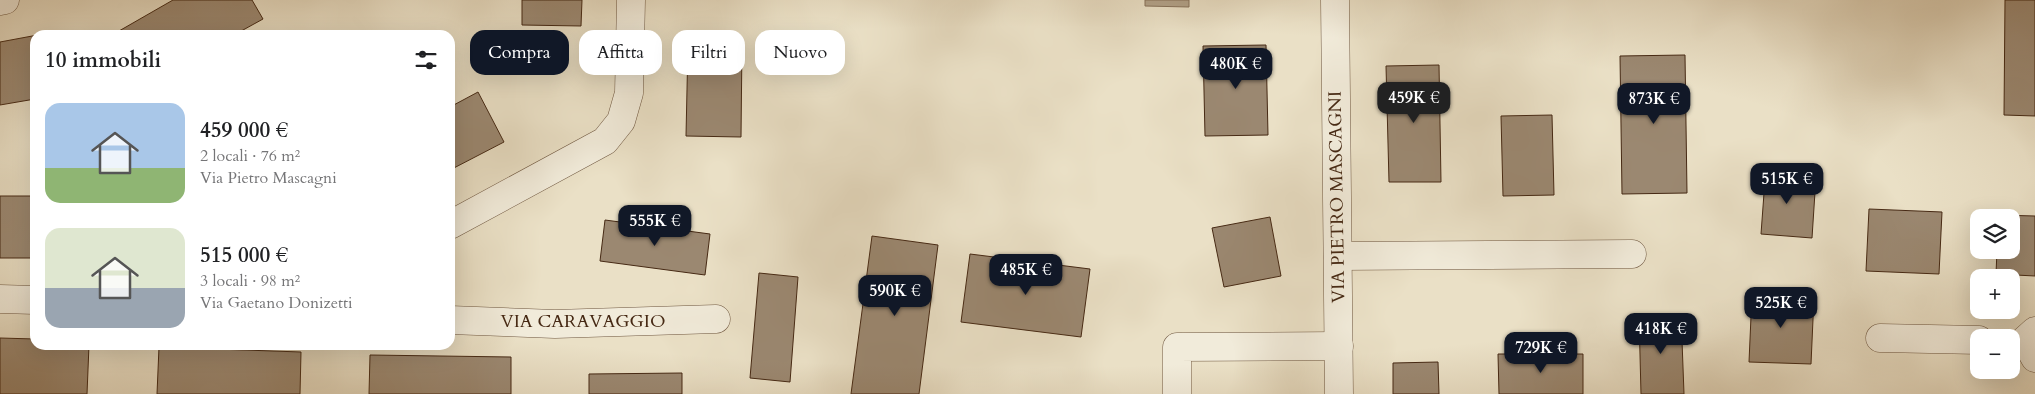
<!DOCTYPE html>
<html lang="it">
<meta charset="utf-8">
<style>
body{margin:0;font-family:Cardo,serif;background:#f2f2f2;color:#202124;height:100vh;display:flex;flex-direction:column;font-size:19px;white-space:nowrap}
*{box-sizing:border-box;margin:0}
p{font-size:16px;color:#757577}
.icon{flex:none;width:28px;height:28px;fill:none;stroke:currentColor;stroke-width:2;stroke-linecap:round;stroke-linejoin:round}
.map{position:relative;flex:1;overflow:hidden}
.panel{position:absolute;left:30px;top:30px;width:425px;height:320px;display:flex;flex-direction:column;background:#fff;border-radius:15px;box-shadow:0 5px 20px #0002}
.panel>*{flex:none}
.hud{position:absolute;left:470px;top:30px;width:475px;height:45px;display:flex;gap:10px}
.buttons{position:absolute;left:1970px;top:209px;display:grid;gap:10px}
.buttons a{display:grid;place-items:center;width:50px;height:50px;border-radius:10px;background:#fff;box-shadow:0 5px 20px #0002;font-size:25px}
.price{position:absolute;translate:-50% -42px;padding:0 11px;border-radius:10px;background:#111827;color:#fff;font-size:16px;line-height:32px;filter:drop-shadow(0 1px 2px #0008)}
.price::after{content:'';position:absolute;left:50%;top:30px;width:15px;height:11px;margin-left:-8px;background:inherit;clip-path:polygon(0 0,100% 0,50% 100%)}
.price.selected{background:#222;color:#fff}
ul{padding:0;list-style:none}
li{display:flex;align-items:center;gap:15px;height:125px;padding:0 15px}
li span{display:grid;place-items:center;flex:none;width:140px;height:100px;border-radius:15px;color:#555}
li>.icon{margin-inline-start:auto}
span .icon{width:60px;height:60px;fill:#fffc;stroke-width:1}
li b{font-size:21px}
h2{display:flex;justify-content:space-between;align-items:center;height:60px;padding:0 15px;font-size:21px}
.tag{padding:0 18px;border-radius:15px;background:#fff;box-shadow:0 5px 20px #0002;font-size:18px;line-height:45px}
.tag.selected{background:#111827;color:#fff}
.map>svg:first-child{display:block}
</style>
<div class="map">
<svg width="2035" height="394" viewBox="0 0 2035 394">
<rect width="100%" height="100%" fill="#eae0c6"/>
<filter id="stains"><feTurbulence type="fractalNoise" baseFrequency=".004" numOctaves="4"/><feColorMatrix values="0 0 0 0 .2 0 0 0 0 .09 0 0 0 0 .02 0 0 0 .5 -.17"/></filter>
<radialGradient id="worn" r=".72"><stop offset=".6" stop-color="#630" stop-opacity="0"/><stop offset="1" stop-color="#630" stop-opacity=".3"/></radialGradient>
<polygon fill="#b2a289" stroke="#87725a" points="1145,0 1189,0 1189,7 1145,6"/>
<g fill="#9b8871" stroke="#462914">
<polygon points="173,0 252,0 263,19 234,35 112,35"/>
<polygon points="522,0 582,0 581,26 522,25"/>
<polygon points="2005,0 2035,0 2035,116 2004,115"/>
<polygon points="43,34 35,35 35,99 0,105 0,42"/>
<polygon points="688,43 742,43 741,137 686,136"/>
<polygon points="1266,45 1268,135 1205,136 1203,46"/>
<polygon points="1685,55 1687,193 1622,194 1620,56"/>
<polygon points="1439,65 1441,182 1389,182 1386,66"/>
<polygon points="478,92 504,142 450,170 450,107"/>
<polygon points="1552,115 1554,195 1503,196 1501,116"/>
<polygon points="1766,166 1799,169 1797,191 1815,192 1812,238 1761,234"/>
<rect x="0" y="196" width="35" height="62"/>
<polygon points="1869,209 1942,212 1939,274 1866,271"/>
<polygon points="1998,215 2035,216 2035,276 1996,274 1997,250 2011,250 2011,218 1998,218"/>
<polygon points="1270,217 1281,276 1224,287 1212,228"/>
<polygon points="605,220 710,234 705,275 600,261"/>
<polygon points="872,236 938,245 919,394 851,394"/>
<polygon points="970,254 1090,269 1081,337 961,322"/>
<polygon points="759,273 798,277 790,382 750,378"/>
<polygon points="1752,294 1814,297 1811,364 1749,362"/>
<polygon points="1681,314 1684,394 1641,394 1639,316"/>
<polygon points="0,338 35,339 35,345 89,345 87,394 0,394"/>
<polygon points="159,347 301,352 300,394 157,394"/>
<polygon points="1498,354 1583,354 1583,394 1499,394"/>
<polygon points="370,355 511,357 511,394 369,394"/>
<polygon points="1438,362 1439,394 1393,394 1393,363"/>
<polygon points="682,373 682,394 589,394 589,374"/>
</g>
<g fill="none" stroke-linecap="round" stroke-linejoin="round">
<g stroke="#6f5740" stroke-width="29">
<g id="minor">
<polyline points="1335,0 1339,394"/>
<polyline points="0,1 5,0"/>
<polyline points="450,225 605,141 621,121 629,93 631,0"/>
<polyline points="1338,256 1632,254"/>
<polyline points="0,299 35,300"/>
<polyline points="450,320 555,324 716,319"/>
<polyline points="2035,331 2025,340 2035,358"/>
<polyline points="1880,338 1979,340"/>
<polyline points="1177,394 1177,347 1339,346"/>
</g>
</g>
<use href="#minor" stroke="#f1ebda" stroke-width="28"/>
</g>
<g text-anchor="middle" dominant-baseline="central" stroke-width="4.5" stroke-linejoin="round" paint-order="stroke">
<g font-size="18" fill="#462914" stroke="#f1ebda">
<text transform="translate(1337 197) rotate(-91)">VIA PIETRO MASCAGNI</text>
<text x="583" y="321">VIA CARAVAGGIO</text>
</g>
</g>
<rect width="100%" height="100%" filter="url(#stains)"/>
<rect width="100%" height="100%" fill="url(#worn)"/>
</svg>
<div class="buttons">
<a><svg class="icon" aria-label="layers" viewBox="0 0 24 24"><path d="M12 4l9 5-9 5-9-5zM3 14l9 5 9-5"/></svg></a>
<a>+</a>
<a>−</a>
</div>
<b class="price" style="left:1236px;top:90px">480K €</b>
<b class="price selected" style="left:1414px;top:124px">459K €</b>
<b class="price" style="left:1654px;top:125px">873K €</b>
<b class="price" style="left:1787px;top:205px">515K €</b>
<b class="price" style="left:655px;top:247px">555K €</b>
<b class="price" style="left:1026px;top:296px">485K €</b>
<b class="price" style="left:895px;top:317px">590K €</b>
<b class="price" style="left:1781px;top:329px">525K €</b>
<b class="price" style="left:1661px;top:355px">418K €</b>
<b class="price" style="left:1541px;top:374px">729K €</b>
<div class="hud">
<a class="tag selected">Compra</a>
<a class="tag">Affitta</a>
<a class="tag">Filtri</a>
<a class="tag">Nuovo</a>
</div>
<section class="panel">
<h2>10 immobili<svg class="icon" aria-label="filters" viewBox="0 0 24 24"><path d="M4 7h16M4 17h16"/><circle cx="9" cy="7" r="2"/><circle cx="15" cy="17" r="2"/></svg></h2>
<ul>
<li><span style="background:linear-gradient(#a9c7e8 65%,#8fb573 0)"><svg class="icon" aria-label="home" viewBox="0 0 24 24"><path d="M3 11l9-7 9 7M6 9v11h12V9"/></svg></span><div><b>459 000 €</b><p>2 locali · 76 m²</p><p>Via Pietro Mascagni</p></div></li>
<li><span style="background:linear-gradient(#dfe7d0 60%,#9aa5b1 0)"><svg class="icon" aria-label="home" viewBox="0 0 24 24"><path d="M3 11l9-7 9 7M6 9v11h12V9"/></svg></span><div><b>515 000 €</b><p>3 locali · 98 m²</p><p>Via Gaetano Donizetti</p></div></li>
</ul>
</section>
</div>
